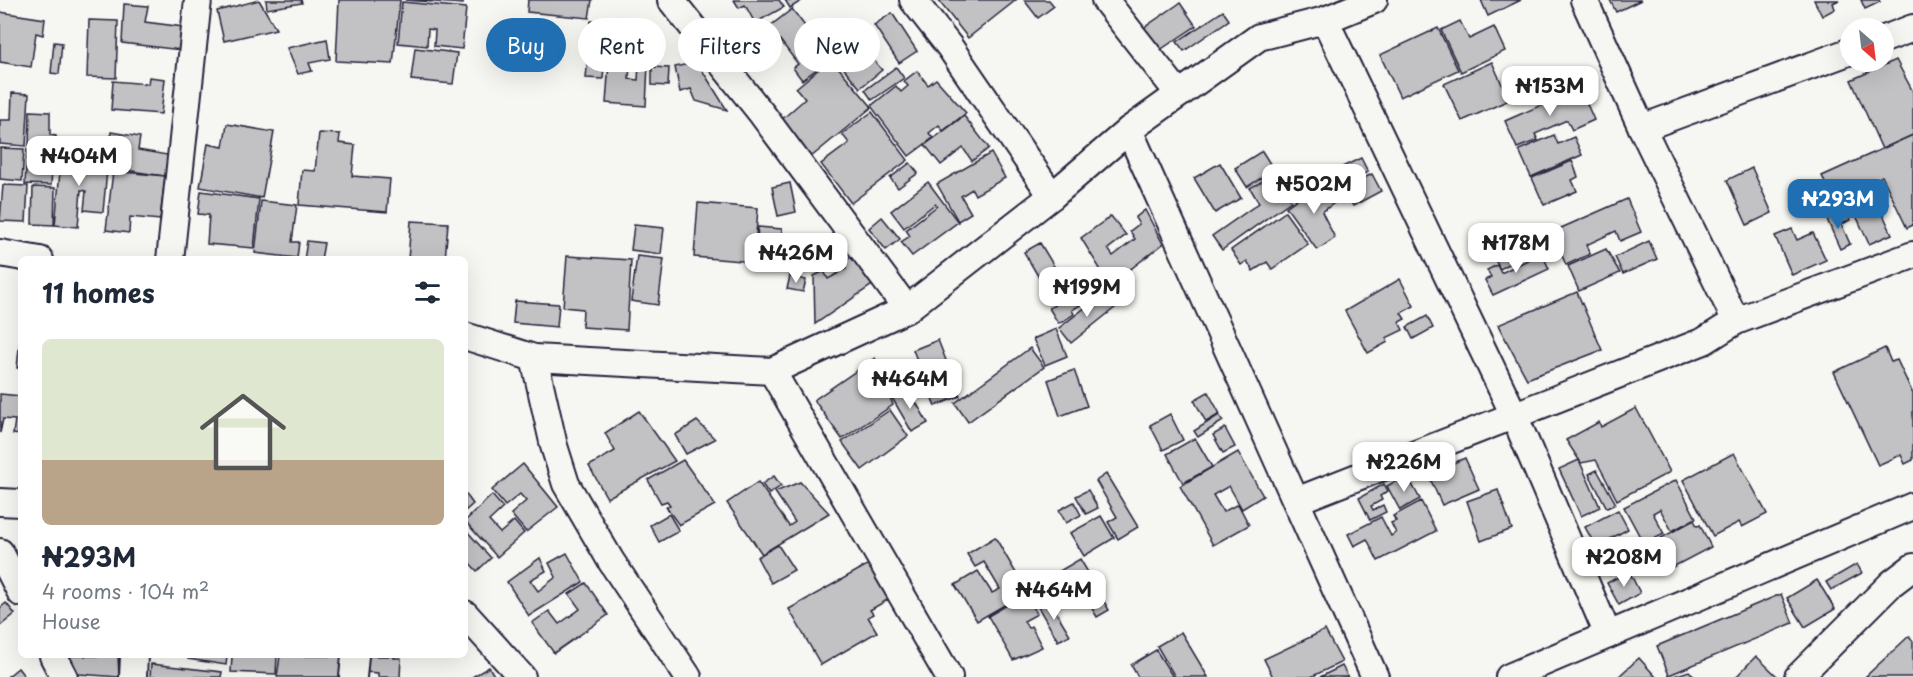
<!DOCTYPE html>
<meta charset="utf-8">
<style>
body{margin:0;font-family:"Playpen Sans",sans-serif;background:#f2f2f3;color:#1f2937;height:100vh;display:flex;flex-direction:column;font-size:22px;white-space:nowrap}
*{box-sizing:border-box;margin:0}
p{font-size:20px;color:#747a83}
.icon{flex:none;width:33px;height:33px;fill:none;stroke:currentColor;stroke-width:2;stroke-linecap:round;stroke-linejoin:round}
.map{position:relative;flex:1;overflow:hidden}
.panel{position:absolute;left:18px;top:256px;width:450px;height:402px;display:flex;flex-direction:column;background:#fff;border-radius:9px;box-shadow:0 6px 24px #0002}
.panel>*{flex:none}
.banner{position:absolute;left:486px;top:18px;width:570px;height:54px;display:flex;gap:12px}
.needle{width:39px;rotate:152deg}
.fabs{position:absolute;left:1840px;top:18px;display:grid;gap:12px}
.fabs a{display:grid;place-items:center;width:54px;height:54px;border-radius:50%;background:#fff;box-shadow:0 6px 24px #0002;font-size:30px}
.price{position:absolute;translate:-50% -51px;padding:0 14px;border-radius:12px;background:#fff;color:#222;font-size:20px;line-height:39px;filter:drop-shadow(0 2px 3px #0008)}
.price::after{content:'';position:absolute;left:50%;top:36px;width:18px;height:14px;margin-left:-9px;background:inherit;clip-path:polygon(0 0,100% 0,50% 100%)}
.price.current{background:#1f6fb2;color:#fff}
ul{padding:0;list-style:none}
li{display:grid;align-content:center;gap:12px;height:318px;padding:0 24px}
li span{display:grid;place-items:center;height:186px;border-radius:9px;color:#555}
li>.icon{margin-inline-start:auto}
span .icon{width:108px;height:108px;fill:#fffc;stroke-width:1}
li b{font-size:26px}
h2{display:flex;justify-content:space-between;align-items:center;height:72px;padding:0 24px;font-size:26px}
.chip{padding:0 21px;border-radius:27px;background:#fff;box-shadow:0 6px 24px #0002;font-size:21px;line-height:54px}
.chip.current{background:#1f6fb2;color:#fff}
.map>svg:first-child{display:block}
</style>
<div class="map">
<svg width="1913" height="677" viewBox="0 0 1913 677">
<rect width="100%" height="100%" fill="#f6f6f2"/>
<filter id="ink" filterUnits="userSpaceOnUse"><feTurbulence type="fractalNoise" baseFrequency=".0167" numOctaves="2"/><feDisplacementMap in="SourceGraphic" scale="12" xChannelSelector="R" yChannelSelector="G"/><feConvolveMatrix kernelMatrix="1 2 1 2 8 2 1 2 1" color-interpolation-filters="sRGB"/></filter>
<g filter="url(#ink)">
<g fill="#c2c2c4" stroke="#22223b" stroke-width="1.5">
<polygon points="259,0 276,29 224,41 217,11"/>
<polygon points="266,0 301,0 302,3 267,9"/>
<polygon points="339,0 400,0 393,64 336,61"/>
<polygon points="405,0 463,0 463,4"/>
<polygon points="528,0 592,0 589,18 527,12"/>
<polygon points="734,0 779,0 784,7 755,23 745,5 739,8"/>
<polygon points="785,0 803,0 790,8"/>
<polygon points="938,0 1016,0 968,38"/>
<polygon points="1024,0 1049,0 1054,6 1038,18"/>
<polygon points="1481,0 1521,0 1488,16"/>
<polygon points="1610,0 1641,0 1616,12"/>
<polygon points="1814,0 1839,0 1833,3 1835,9 1822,16"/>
<polygon points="1861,0 1879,0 1880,2 1865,9"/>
<polygon points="402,2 466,8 462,49 434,46 435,30 428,29 427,46 398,43"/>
<polygon points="1180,3 1196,26 1157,52 1142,29"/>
<polygon points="124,4 148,6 145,22 184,27 181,50 122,43"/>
<polygon points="792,9 830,59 802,80 793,68 798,64 777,36 767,43 760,34"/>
<polygon points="1223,11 1229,20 1184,51 1177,42"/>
<polygon points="0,12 45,19 43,35 36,33 31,67 0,62"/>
<polygon points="892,13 917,51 899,63 874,25"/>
<polygon points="89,20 118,21 116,78 87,77"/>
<polygon points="591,21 607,22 603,79 586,78"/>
<polygon points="1460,21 1469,39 1494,27 1505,51 1461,72 1441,30"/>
<polygon points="1438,28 1458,70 1400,97 1380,55"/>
<polygon points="327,39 330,59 309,63 312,71 298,74 287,48"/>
<polygon points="857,41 882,70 860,88 836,59"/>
<polygon points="54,42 62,43 59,74 51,73"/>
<polygon points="415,48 457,53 453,84 411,80"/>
<polygon points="610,49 631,50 629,79 638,80 639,64 648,64 646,106 606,103"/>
<polygon points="831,59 872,107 811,157 780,121 805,99 796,88"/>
<polygon points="1896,60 1913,92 1913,135 1882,149 1851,80"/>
<polygon points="697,62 727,110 696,101 691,89 680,92 675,67"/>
<polygon points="1492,62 1509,100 1462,121 1444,84"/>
<polygon points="652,67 669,68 668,86 652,85"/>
<polygon points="896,67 904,78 872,100 865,90"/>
<polygon points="917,71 928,85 936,79 966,113 943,131 939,125 929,133 933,138 909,156 871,106 896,86 901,92 908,86 904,81"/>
<polygon points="149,77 165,79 161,114 111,110 113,81 148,84"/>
<polygon points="1580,88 1594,120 1572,130 1567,120 1535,134 1538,140 1517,148 1505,121"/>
<polygon points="12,93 29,94 26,146 0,144 0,120 11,120"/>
<polygon points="30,111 50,112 50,135 56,136 56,146 29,145"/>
<polygon points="872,112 908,160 851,203 821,164 849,143 842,134"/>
<polygon points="964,116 989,148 972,161 963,148 941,165 925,145"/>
<polygon points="227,124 274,132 262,198 200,187 208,144 223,147"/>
<polygon points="111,132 140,137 138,150 173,156 170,177 106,167"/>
<polygon points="319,133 340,134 339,143 355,145 352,176 390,179 387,212 299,205 302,170 315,171"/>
<polygon points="1554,135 1558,144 1574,137 1582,155 1531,177 1519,150"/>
<polygon points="1913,135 1913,225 1907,228 1882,176 1877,179 1888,204 1880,208 1892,234 1869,244 1844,189 1838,192 1850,220 1843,224 1822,176"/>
<polygon points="0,148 24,149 22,181 0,179"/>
<polygon points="27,149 53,151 51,185 25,184"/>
<polygon points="62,150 92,152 91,168 107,170 103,212 84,210 86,191 81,190 78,227 55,225"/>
<polygon points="1262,151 1274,170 1247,187 1235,168"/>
<polygon points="991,153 1005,178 975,195 972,189 961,196 971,213 958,221 937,184"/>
<polygon points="1361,158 1368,172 1347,183 1340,168"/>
<polygon points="1572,161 1578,177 1572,180 1577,191 1544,205 1532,178"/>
<polygon points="910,163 918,173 898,188 890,178"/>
<polygon points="1220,163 1241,198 1215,213 1194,178"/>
<polygon points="1752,168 1772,213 1747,225 1727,180"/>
<polygon points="113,171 165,176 160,220 130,217 129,233 106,230"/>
<polygon points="1276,173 1291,201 1222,250 1212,236 1259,203 1250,188"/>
<polygon points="1372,174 1381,191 1353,206 1344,188"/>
<polygon points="1322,180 1334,203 1322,212 1335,238 1317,250 1286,207"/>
<polygon points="928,182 958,222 912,256 901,242 910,236 906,230 937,206 935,204 904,228 891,211"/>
<polygon points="790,183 796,212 778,216 772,187"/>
<polygon points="3,185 28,186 26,222 0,221"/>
<polygon points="33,187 55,188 54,225 32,224"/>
<polygon points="201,191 259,199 254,248 207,244 209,215 198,214"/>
<polygon points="1627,199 1641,232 1620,241 1616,231 1586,245 1590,254 1566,265 1552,232"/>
<polygon points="261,201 297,205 292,242 299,242 297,258 255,253"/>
<polygon points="698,203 758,208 754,262 694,257"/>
<polygon points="1145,210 1163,244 1110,285 1081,238 1111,216 1126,235 1108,249 1113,256 1135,239 1130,231 1139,224 1135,218"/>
<polygon points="1285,212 1308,244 1272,269 1267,262 1253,271 1247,261 1241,265 1231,250"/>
<polygon points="1836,212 1850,244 1840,249 1826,217"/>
<polygon points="882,217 900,239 886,250 869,228"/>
<polygon points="411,221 448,223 445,260 408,260"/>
<polygon points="634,225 664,228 661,254 631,250"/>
<polygon points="758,227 782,229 779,264 755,263"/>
<polygon points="1792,229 1797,240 1813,233 1826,260 1792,275 1775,236"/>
<polygon points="307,241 324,243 321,260 304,260"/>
<polygon points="1649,241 1657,259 1623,274 1615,257"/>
<polygon points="1040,243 1067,288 1098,270 1108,288 1072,310 1074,314 1062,322 1058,323 1049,308 1055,305 1024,252"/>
<polygon points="1514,248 1520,258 1500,269 1494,258"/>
<polygon points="1606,249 1620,273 1579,291 1568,266"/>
<polygon points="1542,253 1549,269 1493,295 1485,280 1491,277 1487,270 1497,265 1501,273"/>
<polygon points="567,256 631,260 627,330 582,327 583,309 563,307"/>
<polygon points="637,256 664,259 658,305 631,301"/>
<polygon points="853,256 875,283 815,324 814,276 824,271 828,279 846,269 843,262"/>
<polygon points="790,276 806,280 803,292 787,289"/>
<polygon points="1400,279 1414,306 1401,313 1405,319 1399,322 1403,330 1386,338 1388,342 1368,353 1345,311"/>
<polygon points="1577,292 1602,350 1527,379 1498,325"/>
<polygon points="1104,293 1116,307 1071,343 1059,328"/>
<polygon points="515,301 559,304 557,327 513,323"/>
<polygon points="1427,316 1433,328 1413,339 1407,327"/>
<polygon points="21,328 21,368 17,368"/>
<polygon points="1056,329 1067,356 1045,365 1033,339"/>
<polygon points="938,340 960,396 935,406 913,350"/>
<polygon points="1030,348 1044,367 968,422 955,403"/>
<polygon points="1885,348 1891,362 1897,360 1913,394 1913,460 1905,464 1901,455 1878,465 1834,372"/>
<polygon points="875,358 893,405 842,439 814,400"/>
<polygon points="1074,370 1087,406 1060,416 1048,380"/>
<polygon points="907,387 928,423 912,432 891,396"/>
<polygon points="1208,392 1220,414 1206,422 1194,400"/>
<polygon points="0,394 21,396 21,435 13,434 15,420 3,419 0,433"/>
<polygon points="1636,408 1670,472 1617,500 1596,460 1581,463 1566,440 1599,422 1601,427"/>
<polygon points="890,410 908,436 862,470 842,442"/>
<polygon points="639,411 675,461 607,498 589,466 615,451 605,433"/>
<polygon points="1170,414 1183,440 1163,450 1150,425"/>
<polygon points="1219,415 1223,421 1198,437 1194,431"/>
<polygon points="697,421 715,439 686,454 675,435"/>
<polygon points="1225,428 1235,447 1223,453 1213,435"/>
<polygon points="1195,438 1212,467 1183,483 1167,454"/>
<polygon points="1238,452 1263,496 1242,509 1229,486 1213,495 1223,512 1238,504 1249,525 1213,545 1180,486"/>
<polygon points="1734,453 1767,514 1742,527 1739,522 1713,536 1683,480"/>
<polygon points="1465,458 1479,489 1442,505 1428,474"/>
<polygon points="683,460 715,505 679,525 666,507 670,505 667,501 661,503 648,480"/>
<polygon points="1579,460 1600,507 1581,516 1559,469"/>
<polygon points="523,464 558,507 526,532 511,514 526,501 520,494 505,506 492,490"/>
<polygon points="1597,470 1616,504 1607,508 1589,474"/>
<polygon points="1106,474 1138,527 1118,539 1108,522 1117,517 1096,481"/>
<polygon points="1407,475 1420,499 1400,510 1387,486"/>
<polygon points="774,476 781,486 769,494 762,484"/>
<polygon points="1676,480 1696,518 1672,531 1660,509 1653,513 1664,534 1644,544 1624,507"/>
<polygon points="758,482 789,526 795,522 775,492 800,482 829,513 762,554 727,503"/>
<polygon points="1384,484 1388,491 1380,496 1382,500 1371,506 1373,510 1383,505 1386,512 1370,520 1359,498"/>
<polygon points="1088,490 1098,508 1086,514 1076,496"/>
<polygon points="1498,490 1512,529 1481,541 1467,501"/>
<polygon points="465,493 473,504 465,511"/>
<polygon points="492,495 503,508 489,521 500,533 514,521 524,533 497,557 465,521"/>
<polygon points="1421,501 1436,531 1378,561 1367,539 1354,546 1348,534 1381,517 1391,536 1396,533 1391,523 1396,521 1393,516"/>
<polygon points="1074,502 1081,515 1066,523 1059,510"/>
<polygon points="1618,510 1628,529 1596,547 1585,527"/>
<polygon points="669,514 679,531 659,542 650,525"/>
<polygon points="1101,516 1114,538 1084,556 1070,533"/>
<polygon points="1694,520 1697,526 1700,525 1711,547 1669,569 1660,551 1666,548 1661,538"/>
<polygon points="465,529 491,558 477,571 465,558"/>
<polygon points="995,537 1027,592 977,621 955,585 978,571 992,593 1000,589 984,562 975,567 967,554"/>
<polygon points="778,545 794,570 771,583 757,557"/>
<polygon points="567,553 583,582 529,616 507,582 540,558 546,571 530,580 538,591 556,577 549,563"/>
<polygon points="1615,558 1621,569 1610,575 1604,564"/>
<polygon points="1080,559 1089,574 1039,604 1029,589"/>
<polygon points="869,564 889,599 870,610 873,614 868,617 877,632 821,665 789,609"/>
<polygon points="1857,564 1862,573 1831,590 1826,582"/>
<polygon points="1629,571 1640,593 1619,605 1607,583"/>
<polygon points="1089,577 1109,610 1097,617 1077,583"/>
<polygon points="1817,580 1835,609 1805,627 1787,598"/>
<polygon points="586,583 608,615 554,653 532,623 549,611 559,624 580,609 569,594"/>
<polygon points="1026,594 1037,614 1024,621 1028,628 1031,626 1042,647 1013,660 988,616"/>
<polygon points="1781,594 1793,623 1669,675 1657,646"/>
<polygon points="1049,600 1070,635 1058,641 1038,607"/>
<polygon points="6,603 15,614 0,626 0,608"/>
<polygon points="1325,630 1342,662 1311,677 1273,677 1264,659"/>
<polygon points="1181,632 1208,677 1175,677 1157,646"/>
<polygon points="1909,636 1913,641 1913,677 1865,677"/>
<polygon points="1156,650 1173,677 1138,677 1131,665"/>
<polygon points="70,656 118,656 119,677 79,674"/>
<polygon points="188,656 227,656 226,665 188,659"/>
<polygon points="232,656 277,656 276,674 231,672"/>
<polygon points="280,656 342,656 339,677 277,677"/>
<polygon points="366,656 395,656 394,658 401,658 400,677 378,677 378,673 365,672"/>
<polygon points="1756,656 1778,677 1736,677"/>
<polygon points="1639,658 1656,677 1618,677"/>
<polygon points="151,664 222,672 221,677 150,677"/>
<polygon points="1342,666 1348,677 1320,677"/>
<polygon points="489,667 495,677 472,677"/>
<polygon points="18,668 25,677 7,677"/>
<polygon points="1689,671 1695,677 1671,677"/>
</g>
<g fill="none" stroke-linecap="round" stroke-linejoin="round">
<g stroke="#22223b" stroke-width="30">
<g id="street">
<polyline points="671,0 762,114 907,309"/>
<polyline points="913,0 949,46 1052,196"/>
<polyline points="1105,0 1179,94"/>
<polyline points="1584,0 1642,128 1736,321"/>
<polyline points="1325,20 1514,415 1608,635"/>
<polyline points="1884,39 1913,28"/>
<polyline points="1642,128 1851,51"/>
<polyline points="1129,130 1375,677"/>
<polyline points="0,253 40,260"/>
<polyline points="170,260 198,0"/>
<polyline points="465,336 534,358 772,371 907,309 1052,196 1129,130 1259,37 1325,20 1374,0"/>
<polyline points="534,358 554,446 566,484 611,561 688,677"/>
<polyline points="772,371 949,677"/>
<polyline points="1296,501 1704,341 1736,321 1913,255"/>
<polyline points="0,502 21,503"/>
<polyline points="0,552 21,593"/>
<polyline points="465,614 522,677"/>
<polyline points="53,656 64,677"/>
<polyline points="133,677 134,656"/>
<polyline points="353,677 355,656"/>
<polyline points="1509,677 1913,506"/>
<polyline points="1798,677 1892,583 1913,567"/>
</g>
</g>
<use href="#street" stroke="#f6f6f2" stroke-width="26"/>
</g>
</g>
</svg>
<div class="fabs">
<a><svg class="needle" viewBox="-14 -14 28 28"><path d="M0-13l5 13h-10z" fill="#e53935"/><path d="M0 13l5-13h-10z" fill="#747a83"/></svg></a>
</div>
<b class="price" style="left:1550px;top:117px">₦153M</b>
<b class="price" style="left:79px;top:187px">₦404M</b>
<b class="price" style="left:1314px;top:215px">₦502M</b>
<b class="price current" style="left:1838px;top:230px">₦293M</b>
<b class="price" style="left:1516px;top:274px">₦178M</b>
<b class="price" style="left:796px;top:284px">₦426M</b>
<b class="price" style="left:1087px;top:318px">₦199M</b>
<b class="price" style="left:910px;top:410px">₦464M</b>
<b class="price" style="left:1404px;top:493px">₦226M</b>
<b class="price" style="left:1624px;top:588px">₦208M</b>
<b class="price" style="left:1054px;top:621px">₦464M</b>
<div class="banner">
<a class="chip current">Buy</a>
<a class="chip">Rent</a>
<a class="chip">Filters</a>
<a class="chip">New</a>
</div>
<section class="panel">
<h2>11 homes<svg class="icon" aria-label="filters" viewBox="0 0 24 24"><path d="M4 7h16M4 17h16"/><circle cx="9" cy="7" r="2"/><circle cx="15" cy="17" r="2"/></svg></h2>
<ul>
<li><span style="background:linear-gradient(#dfe7d0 65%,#b9a48a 0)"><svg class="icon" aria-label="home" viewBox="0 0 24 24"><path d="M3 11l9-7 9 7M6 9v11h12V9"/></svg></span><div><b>₦293M</b><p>4 rooms · 104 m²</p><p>House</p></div></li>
</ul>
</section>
</div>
